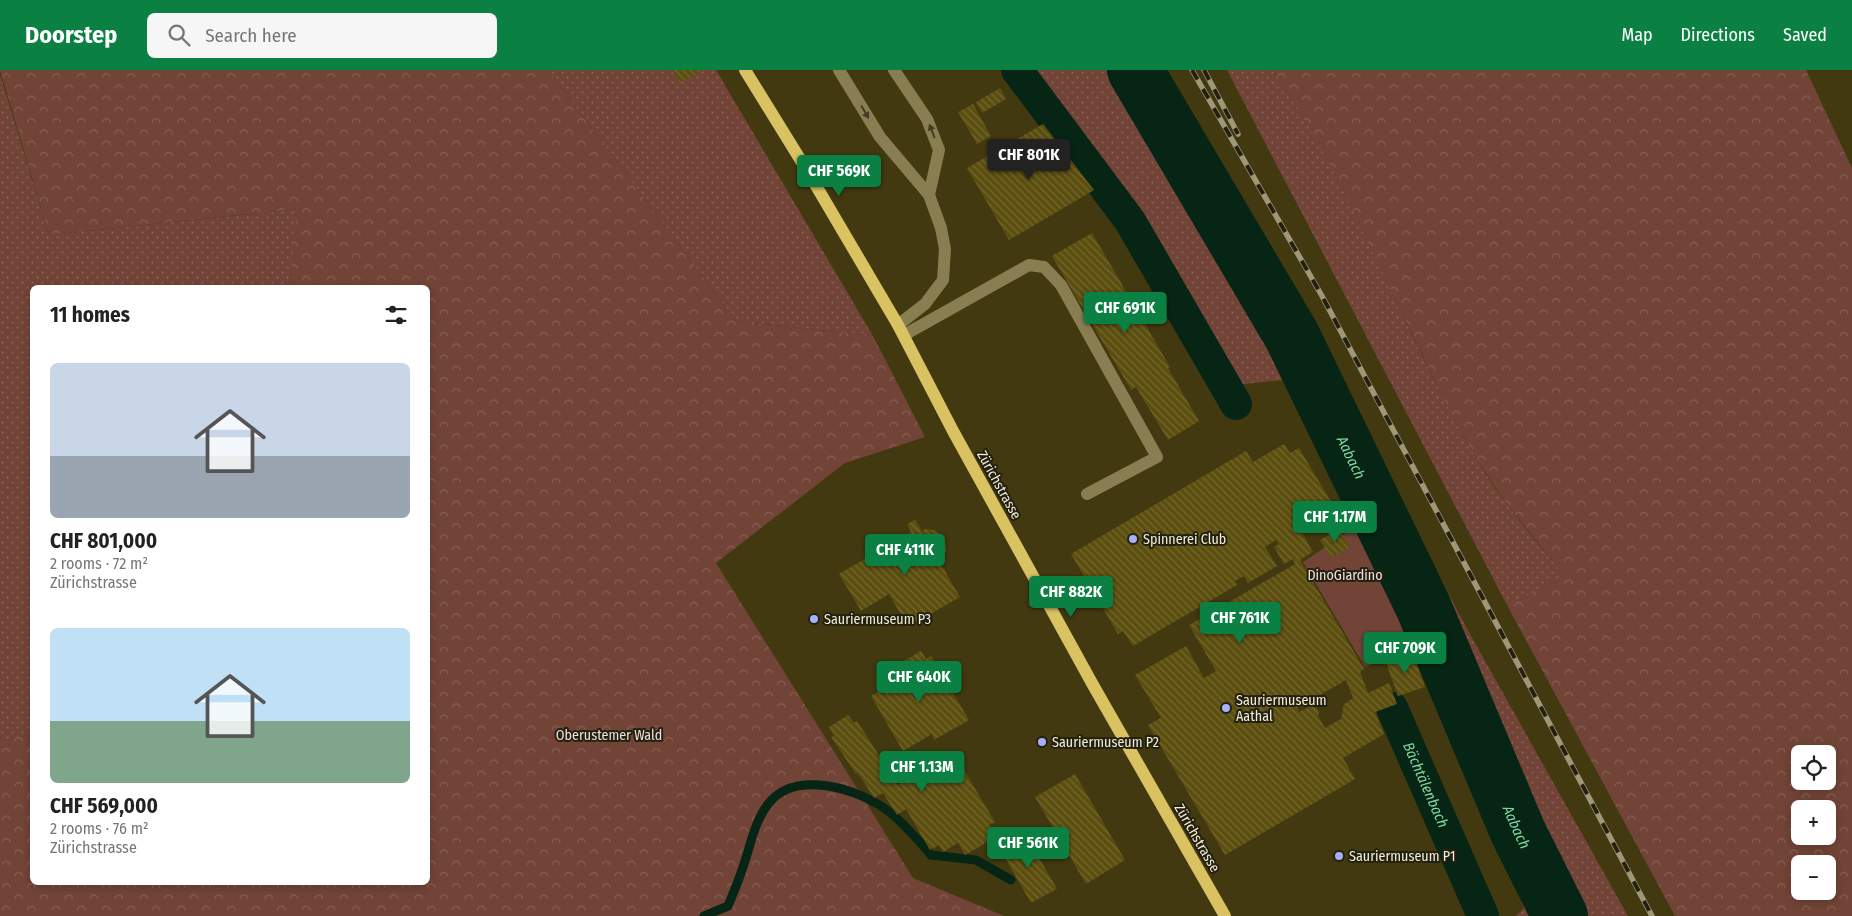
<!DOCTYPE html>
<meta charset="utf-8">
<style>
body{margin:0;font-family:"Fira Sans Condensed",sans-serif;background:#f6f6f6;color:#222;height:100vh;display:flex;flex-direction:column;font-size:19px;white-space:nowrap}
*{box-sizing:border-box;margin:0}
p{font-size:16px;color:#767676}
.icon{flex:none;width:28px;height:28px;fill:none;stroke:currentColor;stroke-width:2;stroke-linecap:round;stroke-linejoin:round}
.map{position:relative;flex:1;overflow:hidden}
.sheet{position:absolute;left:30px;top:215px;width:400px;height:600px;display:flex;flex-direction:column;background:#fff;border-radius:8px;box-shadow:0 2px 8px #0003}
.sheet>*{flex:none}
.buttons{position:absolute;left:1791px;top:675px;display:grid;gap:10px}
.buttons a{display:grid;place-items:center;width:45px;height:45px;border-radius:8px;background:#fff;box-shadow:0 2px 8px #0003;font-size:25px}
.price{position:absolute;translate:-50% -42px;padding:0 11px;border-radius:5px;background:#0b8043;color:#fff;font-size:16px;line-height:32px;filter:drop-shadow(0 1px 2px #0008)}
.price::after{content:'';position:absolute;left:50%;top:30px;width:15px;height:11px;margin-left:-8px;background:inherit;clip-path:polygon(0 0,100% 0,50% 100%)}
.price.current{background:#222;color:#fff}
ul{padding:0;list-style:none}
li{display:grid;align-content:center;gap:10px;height:265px;padding:0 20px}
li span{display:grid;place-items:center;height:155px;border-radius:8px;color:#555}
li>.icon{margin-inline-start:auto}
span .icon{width:90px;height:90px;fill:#fffc;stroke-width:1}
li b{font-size:21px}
h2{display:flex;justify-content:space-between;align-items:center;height:60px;padding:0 20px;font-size:21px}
header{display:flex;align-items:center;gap:30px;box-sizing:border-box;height:70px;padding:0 25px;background:#0b8043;color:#fff}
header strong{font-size:24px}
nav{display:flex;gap:28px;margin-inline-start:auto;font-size:18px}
.search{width:350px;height:45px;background:#f6f6f6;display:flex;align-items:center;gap:12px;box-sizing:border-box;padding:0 18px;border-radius:8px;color:#767676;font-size:19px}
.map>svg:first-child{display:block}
</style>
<header>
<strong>Doorstep</strong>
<div class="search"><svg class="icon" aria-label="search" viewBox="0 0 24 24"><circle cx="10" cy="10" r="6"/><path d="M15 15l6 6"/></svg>Search here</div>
<nav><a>Map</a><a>Directions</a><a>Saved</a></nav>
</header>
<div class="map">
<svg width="1852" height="846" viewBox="0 0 1852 846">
<defs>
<pattern id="grass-dots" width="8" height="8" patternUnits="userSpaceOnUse" patternTransform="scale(1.25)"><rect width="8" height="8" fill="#714437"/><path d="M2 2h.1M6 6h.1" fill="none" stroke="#865f53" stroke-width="1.8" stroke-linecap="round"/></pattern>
<pattern id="forest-crowns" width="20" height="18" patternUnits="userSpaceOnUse" patternTransform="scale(1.25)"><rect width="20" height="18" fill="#714437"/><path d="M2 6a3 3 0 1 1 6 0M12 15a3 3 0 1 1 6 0" fill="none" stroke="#865f53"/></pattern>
<pattern id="building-back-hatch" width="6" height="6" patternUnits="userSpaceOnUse" patternTransform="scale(1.25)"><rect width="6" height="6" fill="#5b4e0e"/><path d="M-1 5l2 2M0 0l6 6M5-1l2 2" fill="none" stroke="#736830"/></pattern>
</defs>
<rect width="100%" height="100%" fill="#423910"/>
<g fill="url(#grass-dots)">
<polygon points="548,0 716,0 873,266 736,251"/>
<polygon points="1009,0 1163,0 1301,240 1466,557 1628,846 1516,846 1524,838 1430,600 1291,309 1217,317 1114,136"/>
<path d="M1227 0H1273C1290 25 1307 50 1321 77 1376 179 1418 288 1476 388 1500 430 1534 468 1565 506L1507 535Z"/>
<polygon points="0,4 49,165 298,139 290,217 32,218 32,664 0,671"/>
</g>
<g fill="url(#forest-crowns)" fill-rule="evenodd">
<polygon points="0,0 548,0 736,251 873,266 925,367 845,393 716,493 913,808 1004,846 0,846 0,671 32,664 32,812 428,812 428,218 290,217 297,139 49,165"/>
<path d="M1273 0H1806L1852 98V846H1675L1507 535 1564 505 1506 433 1477 390 1446 334 1335 104 1300 41ZM1800 684H1828V711H1800ZM1800 739H1828V766H1800ZM1800 794H1828V821H1800Z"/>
</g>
<polygon fill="#714437" points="1355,457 1415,576 1365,597 1303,492"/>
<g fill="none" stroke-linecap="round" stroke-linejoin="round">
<path stroke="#062514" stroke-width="9" d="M704 846 728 836C733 824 738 812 742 800 750 778 754 751 769 733 796 699 859 719 888 741 904 753 918 770 931 785L976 790 1011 810"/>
<g stroke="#062514" stroke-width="32">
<polyline points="1017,0 1130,151 1236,334"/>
<path id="s1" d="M1392 638 1483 846"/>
</g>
<path stroke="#062514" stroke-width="56" id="s2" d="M1135 0 1292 266 1423 536 1518 762 1560 846"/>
</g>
<g fill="url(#building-back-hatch)" fill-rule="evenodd">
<polygon points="672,0 703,0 680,13"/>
<polygon points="1000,18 1006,29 982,43 976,32"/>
<polygon points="973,34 991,66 977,74 958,42"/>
<polygon points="1043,54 1094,120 1009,170 967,98"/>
<polygon points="1092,163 1170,297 1168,298 1199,351 1168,370 1136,317 1131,320 1052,186"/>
<path d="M1284 374 1290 383 1299 378 1333 435 1293 458 1297 464 1301 461 1313 482 1300 490 1364 599 1360 602 1368 623 1389 613 1397 634 1375 642 1384 664 1343 688 1355 709 1225 785 1148 655 1161 648 1135 605 1186 576 1204 608 1216 601 1189 555 1295 494 1293 489 1284 494 1274 477 1279 474 1276 470 1265 477 1277 496 1248 513 1244 506 1235 511 1237 515 1133 576 1123 561 1118 564 1071 484 1246 381 1253 392ZM1346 610 1353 628 1344 634 1341 649 1325 658 1318 646 1319 642 1317 638 1311 636 1299 642 1297 638Z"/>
<polygon points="915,450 922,461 925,459 933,460 939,463 944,468 946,476 946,482 939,491 960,527 908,557 889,524 861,541 839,504 911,462 907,454"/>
<polygon points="1339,459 1350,477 1331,488 1320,470"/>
<polygon points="921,581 926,589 931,586 969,650 934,670 932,664 903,681 871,626 900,609 896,604 903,600 899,594"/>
<polygon points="1412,581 1425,617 1398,626 1385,590"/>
<polygon points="848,645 854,653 857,651 898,715 953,682 995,752 989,755 996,767 965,785 958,773 943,782 939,775 930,780 906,739 897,745 883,723 874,728 858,703 856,704 831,667 834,666 829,657"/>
<polygon points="1075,704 1125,790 1086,814 1035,727"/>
<polygon points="1025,764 1057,819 1031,833 1000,779"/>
</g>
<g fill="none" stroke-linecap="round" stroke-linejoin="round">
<g stroke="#897e52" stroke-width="12">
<polyline points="839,0 880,67 929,125 941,158 945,179 943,210 925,234 898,255"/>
<polyline points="894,0 927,49 939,80 929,125"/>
<polyline points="904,265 1029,195 1044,197 1061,215 1157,387 1087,424"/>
</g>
<polyline stroke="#d9c262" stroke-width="12" points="745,0 808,102 898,255 953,361 1093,615 1225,846"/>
<g stroke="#9e9878" stroke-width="5.5">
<g id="rail">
<polyline points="1192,0 1322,226 1652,846"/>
<polyline points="1204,0 1238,64"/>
</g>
</g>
<use href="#rail" stroke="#242010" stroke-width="4" stroke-dasharray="11" stroke-linecap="butt"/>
</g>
<defs><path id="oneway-solid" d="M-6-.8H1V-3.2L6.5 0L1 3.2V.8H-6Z" transform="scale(1.25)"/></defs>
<g fill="#423c24">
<use href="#oneway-solid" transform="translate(865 42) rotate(59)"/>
<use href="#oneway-solid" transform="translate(932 61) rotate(-111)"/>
</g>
<g fill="#a5b1fc" stroke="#242010" stroke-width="2">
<circle cx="1133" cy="469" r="5"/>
<circle cx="814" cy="549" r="5"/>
<circle cx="1226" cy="638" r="5"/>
<circle cx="1042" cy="672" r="5"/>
<circle cx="1339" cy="786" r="5"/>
</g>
<g text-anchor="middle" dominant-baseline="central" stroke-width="4" stroke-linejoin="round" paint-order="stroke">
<g font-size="14" fill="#f3eed8" stroke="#242010">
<text transform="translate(999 415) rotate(61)">Zürichstrasse</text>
<text transform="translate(1197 768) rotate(60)">Zürichstrasse</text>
</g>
<g font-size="14" fill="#f3eed8" stroke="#242010" text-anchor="start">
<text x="1143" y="469">Spinnerei Club</text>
<text x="824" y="549">Sauriermuseum P3</text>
<text x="1236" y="630">Sauriermuseum<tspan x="1236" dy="16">Aathal</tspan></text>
<text x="1052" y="672">Sauriermuseum P2</text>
<text x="1349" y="786">Sauriermuseum P1</text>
</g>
<g font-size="14" fill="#f2dfda" stroke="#242010">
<text x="1345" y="505">DinoGiardino</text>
<text x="609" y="665">Oberustemer Wald</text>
</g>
<g font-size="15" font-style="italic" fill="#81d6a2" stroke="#242010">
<text stroke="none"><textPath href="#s2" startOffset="444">Aabach</textPath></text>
<text stroke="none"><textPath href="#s1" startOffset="84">Bächtälenbach</textPath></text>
<text stroke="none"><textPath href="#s2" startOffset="849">Aabach</textPath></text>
</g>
</g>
</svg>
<div class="buttons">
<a><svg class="icon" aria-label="locate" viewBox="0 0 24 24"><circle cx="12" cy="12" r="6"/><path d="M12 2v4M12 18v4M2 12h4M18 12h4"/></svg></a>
<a>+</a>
<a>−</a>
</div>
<b class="price current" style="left:1029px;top:111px">CHF 801K</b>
<b class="price" style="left:839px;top:127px">CHF 569K</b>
<b class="price" style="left:1125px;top:264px">CHF 691K</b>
<b class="price" style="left:1335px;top:473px">CHF 1.17M</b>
<b class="price" style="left:905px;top:506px">CHF 411K</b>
<b class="price" style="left:1071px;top:548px">CHF 882K</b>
<b class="price" style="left:1240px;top:574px">CHF 761K</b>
<b class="price" style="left:1405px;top:604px">CHF 709K</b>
<b class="price" style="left:919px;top:633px">CHF 640K</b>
<b class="price" style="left:922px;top:723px">CHF 1.13M</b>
<b class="price" style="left:1028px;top:799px">CHF 561K</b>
<section class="sheet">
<h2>11 homes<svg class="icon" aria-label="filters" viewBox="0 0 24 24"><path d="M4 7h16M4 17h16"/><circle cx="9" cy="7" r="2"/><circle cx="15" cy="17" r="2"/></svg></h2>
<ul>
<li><span style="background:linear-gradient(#c9d6e8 60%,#9aa5b1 0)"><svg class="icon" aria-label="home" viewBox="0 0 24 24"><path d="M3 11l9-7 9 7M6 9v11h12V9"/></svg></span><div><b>CHF 801,000</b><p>2 rooms · 72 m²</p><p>Zürichstrasse</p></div></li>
<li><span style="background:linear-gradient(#bfe0f5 60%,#7fa58c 0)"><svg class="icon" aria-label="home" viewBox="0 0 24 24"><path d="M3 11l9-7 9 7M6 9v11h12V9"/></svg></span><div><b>CHF 569,000</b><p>2 rooms · 76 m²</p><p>Zürichstrasse</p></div></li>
</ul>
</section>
</div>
